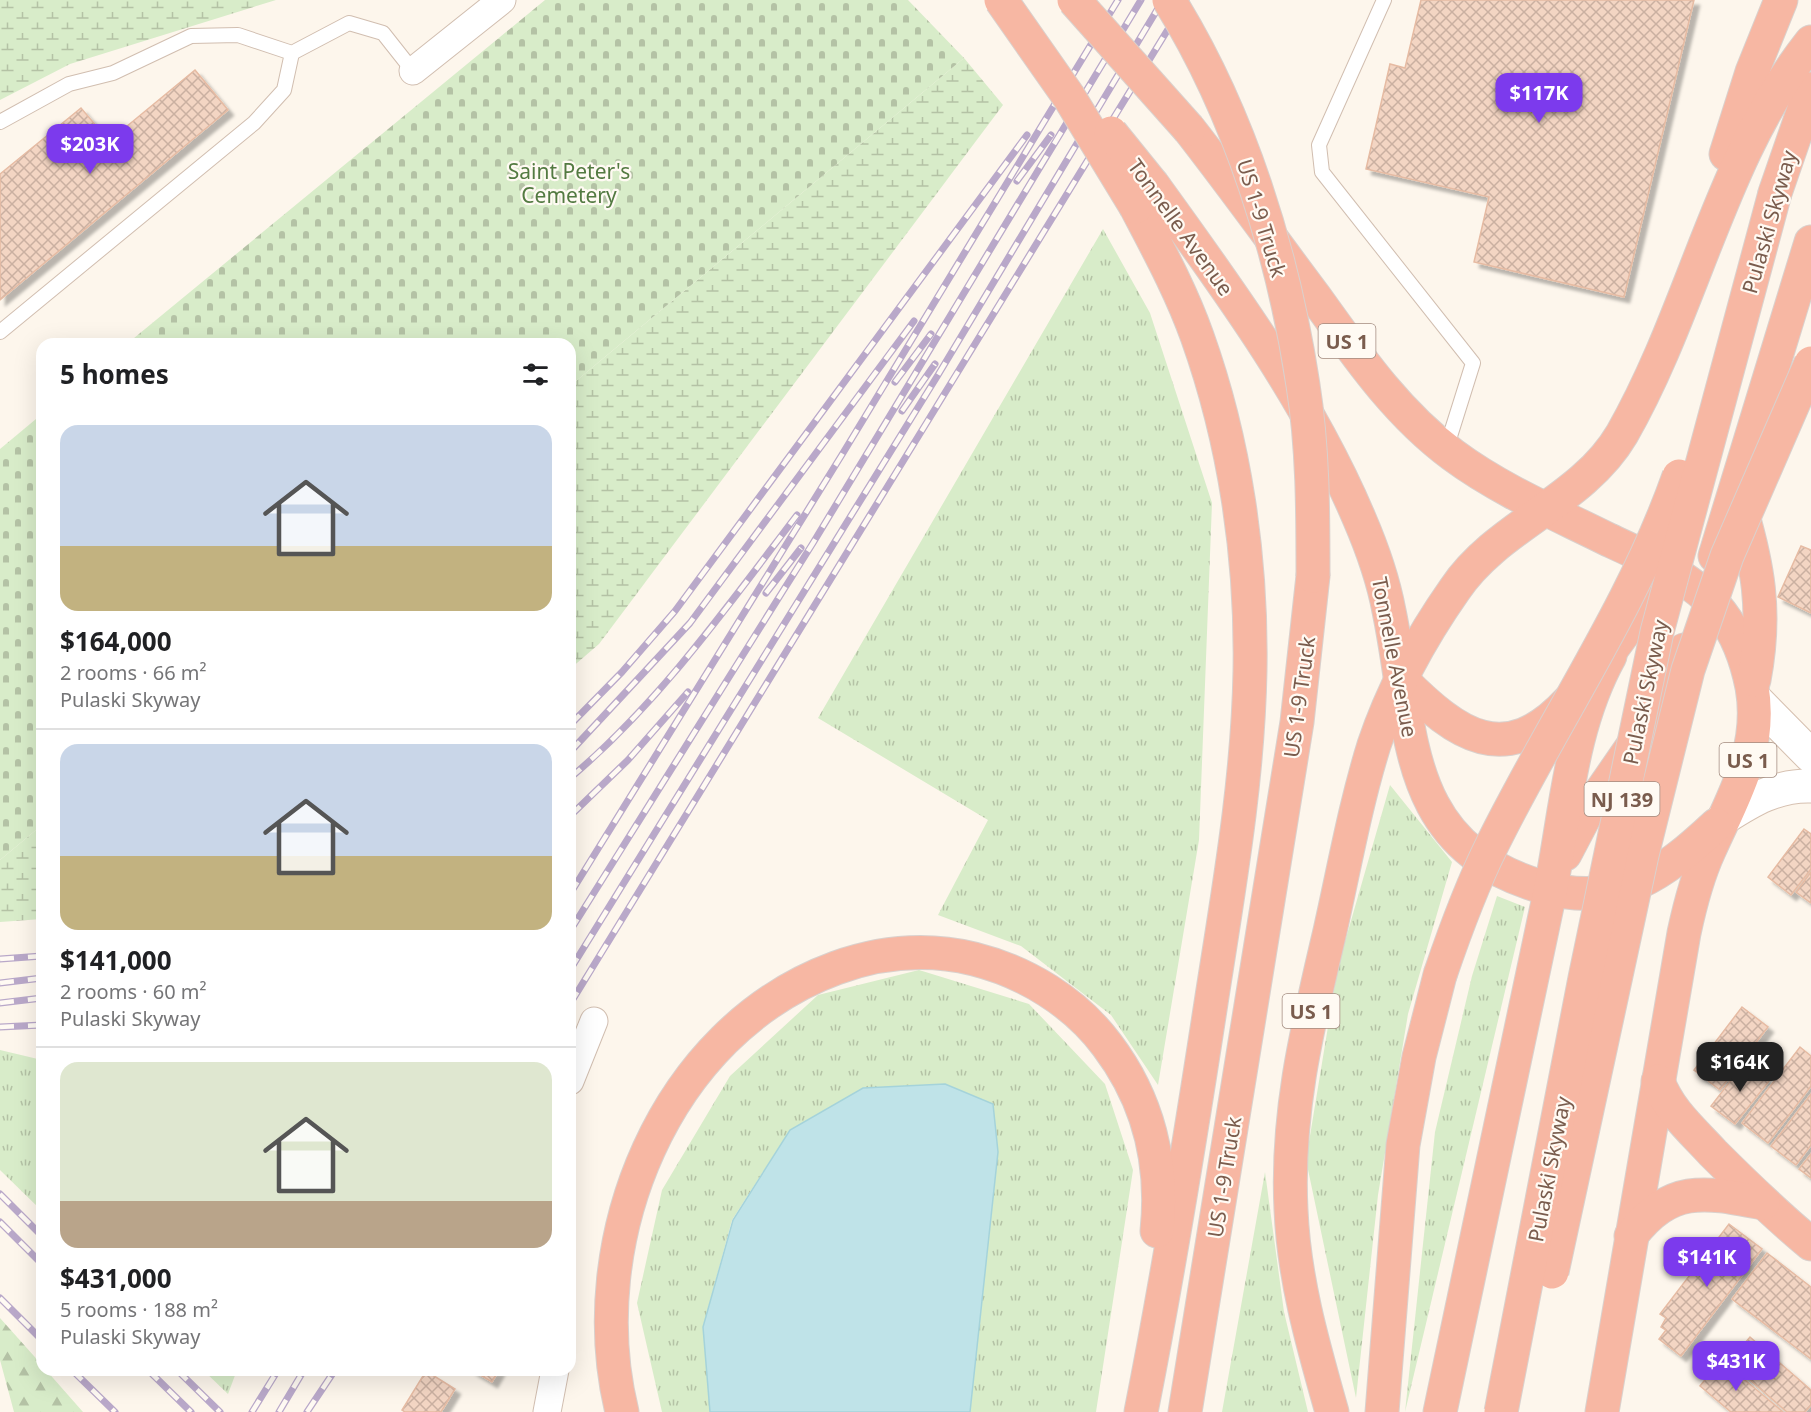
<!DOCTYPE html>
<meta charset="utf-8">
<style>
body{margin:0;font-family:"Noto Sans",sans-serif;background:#f6f6f6;color:#202124;height:100vh;display:flex;flex-direction:column;font-size:22px;white-space:nowrap}
*{box-sizing:border-box;margin:0}
p{font-size:20px;color:#757577}
.icon{flex:none;width:33px;height:33px;fill:none;stroke:currentColor;stroke-width:2;stroke-linecap:round;stroke-linejoin:round}
.map{position:relative;flex:1;overflow:hidden}
.side{position:absolute;left:36px;top:338px;width:540px;height:1038px;display:flex;flex-direction:column;background:#fff;border-radius:18px;box-shadow:0 6px 24px #0002}
.side>*{flex:none}
.price{position:absolute;translate:-50% -51px;padding:0 14px;border-radius:12px;background:#7c3aed;color:#fff;font-size:20px;line-height:39px;filter:drop-shadow(0 2px 3px #0008)}
.price::after{content:'';position:absolute;left:50%;top:36px;width:18px;height:14px;margin-left:-9px;background:inherit;clip-path:polygon(0 0,100% 0,50% 100%)}
.price.selected{background:#222;color:#fff}
ul{padding:0;list-style:none}
li{display:grid;align-content:center;gap:12px;height:318px;padding:0 24px}
li+li{border-top:2px solid #e0e0e0}
li span{display:grid;place-items:center;height:186px;border-radius:18px;color:#555}
li>.icon{margin-inline-start:auto}
span .icon{width:108px;height:108px;fill:#fffc;stroke-width:1}
li b{font-size:26px}
h2{display:flex;justify-content:space-between;align-items:center;height:72px;padding:0 24px;font-size:26px}
.map>svg:first-child{display:block}
</style>
<div class="map">
<svg width="1811" height="1412" viewBox="0 0 1811 1412">
<defs>
<pattern id="grass-tufts" width="24" height="20" patternUnits="userSpaceOnUse" patternTransform="scale(1.5)"><rect width="24" height="20" fill="#d8ecc9"/><path d="M3 7l-1-3M5 7V3M7 7l1-3M15 17l-1-3M17 17v-4M19 17l1-3" fill="none" stroke="#b4c2a5"/></pattern>
<pattern id="forest-firs" width="22" height="20" patternUnits="userSpaceOnUse" patternTransform="scale(1.5)"><rect width="22" height="20" fill="#d8ecc9"/><path d="M5 1l3.5 6h-7zM16 11l3.5 6h-7z" fill="#b4c2a5"/></pattern>
<pattern id="wetland-marsh" width="20" height="14" patternUnits="userSpaceOnUse" patternTransform="scale(1.5)"><rect width="20" height="14" fill="#d8ecc9"/><path d="M1 5h8M5 5V1M11 12h8M15 12V8" fill="none" stroke="#b4c2a5"/></pattern>
<pattern id="cemetery-stones" width="16" height="16" patternUnits="userSpaceOnUse" patternTransform="scale(1.5)"><rect width="16" height="16" fill="#d8ecc9"/><path d="M2 7V4a2 2 0 0 1 4 0v3zM10 15v-3a2 2 0 0 1 4 0v3z" fill="#b4c2a5"/></pattern>
<pattern id="building-cross-hatch" width="8" height="8" patternUnits="userSpaceOnUse" patternTransform="scale(1.5)"><rect width="8" height="8" fill="#f3d5c3"/><path d="M0 0l8 8M0 8l8-8" fill="none" stroke="#cab0a1"/></pattern>
<filter id="shadow"><feDropShadow dx="5.5" dy="5.5" stdDeviation="1.5" flood-color="#0004"/></filter>
</defs>
<rect width="100%" height="100%" fill="#fdf6ec"/>
<g fill="url(#grass-tufts)">
<polygon points="1103,229 1150,313 1212,503 1199,840 1158,1085 1111,1015 1021,946 938,915 988,820 818,718"/>
<polygon points="1390,785 1452,862 1408,1014 1378,1195 1356,1398 1306,1160 1338,966"/>
<polygon points="1497,896 1525,907 1405,1412 1435,1132 1472,976"/>
<polygon points="919,970 1029,1004 1105,1084 1133,1170 1096,1412 970,1412 998,1152 993,1104 790,1130 732,1220 703,1327 710,1412 662,1412 637,1303 662,1190 730,1076 818,995"/>
<polygon points="0,1050 42,1060 42,1211 0,1170"/>
<polygon points="1265,1172 1284,1312 1308,1412 1222,1412"/>
<polygon points="203,1370 237,1370 228,1394"/>
</g>
<polygon fill="url(#forest-firs)" points="0,1318 42,1365 42,1370 46,1370 83,1412 14,1412 0,1360"/>
<g fill="url(#wetland-marsh)">
<polygon points="0,0 276,0 70,64 0,100"/>
<polygon points="964,58 1003,105 599,644 570,669 570,386"/>
<polygon points="42,825 42,919 0,922 0,860"/>
</g>
<g fill="url(#cemetery-stones)">
<polygon points="545,0 908,0 964,58 570,386 570,344 128,343"/>
<polygon points="42,414 42,825 0,860 0,449"/>
</g>
<polygon fill="#bfe3e8" stroke="#a5d3da" stroke-width="1.5" points="945,1084 993,1104 998,1152 970,1412 710,1412 703,1327 733,1220 790,1130 863,1088"/>
<g fill="url(#building-cross-hatch)" stroke="#e6bba3" stroke-width="1.5" filter="url(#shadow)">
<polygon points="1421,0 1694,0 1624,297 1474,262 1489,197 1366,169 1390,64 1405,68"/>
<polygon points="195,70 228,110 0,300 0,174 81,108 109,141"/>
<polygon points="1801,546 1811,550 1811,613 1778,597"/>
<polygon points="1804,829 1811,834 1811,869 1791,895 1768,877"/>
<polygon points="1811,872 1811,903 1796,892"/>
<polygon points="1742,1007 1768,1027 1720,1090 1694,1070"/>
<polygon points="1800,1047 1811,1056 1811,1086 1768,1143 1742,1123"/>
<polygon points="1745,1062 1769,1081 1735,1124 1711,1106"/>
<polygon points="1811,1094 1811,1145 1796,1165 1771,1146"/>
<polygon points="1811,1154 1811,1178 1799,1169"/>
<polygon points="1729,1224 1762,1249 1681,1356 1659,1339 1666,1330 1661,1327 1666,1318 1660,1314"/>
<polygon points="1767,1253 1811,1287 1811,1359 1732,1299"/>
<polygon points="1750,1337 1811,1390 1811,1405 1805,1412 1787,1412 1729,1362"/>
<polygon points="1721,1360 1783,1412 1731,1412 1700,1386"/>
<polygon points="472,1370 499,1370 492,1382"/>
<polygon points="426,1371 455,1389 441,1412 405,1412 402,1410"/>
</g>
<g fill="none" stroke-linecap="round" stroke-linejoin="round">
<g stroke="#d1beb0" stroke-width="16">
<g id="lane">
<polyline points="1384,0 1319,145 1322,172 1473,363 1446,449"/>
<polyline points="0,122 69,84 113,73 191,36 238,35 292,53 349,23 383,33 413,71"/>
<polyline points="0,332 254,123 284,90 292,53"/>
</g>
</g>
<g stroke="#d1beb0" stroke-width="29">
<g id="street">
<polyline points="413,71 502,0"/>
<polyline points="570,1081 594,1021"/>
<polyline points="547,1412 555,1370"/>
</g>
</g>
<g stroke="#d6c0b0" stroke-width="35">
<g id="secondary">
<polyline points="1754,698 1811,756"/>
<path d="M1724 818C1752 800 1777 785 1811 786"/>
</g>
</g>
<g stroke="#dad1cd" stroke-width="35">
<g id="highway">
<path d="M1189 129C1232 184 1273 241 1315 297 1356 354 1396 413 1453 455 1500 490 1557 514 1609 540 1648 558 1694 578 1721 613 1737 634 1747 662 1752 687 1763 749 1733 797 1709 851 1697 877 1690 905 1684 933L1602 1412"/>
<polyline points="1726,154 1752,72 1781,0"/>
<path d="M1153 185C1229 290 1308 398 1359 518 1372 548 1383 579 1389 611 1414 730 1399 845 1542 887 1619 909 1663 874 1716 825"/>
<polyline points="1775,193 1811,89"/>
<path d="M1136 207C1158 249 1181 291 1197 336 1235 442 1252 558 1250 671 1248 783 1228 893 1211 1003 1190 1140 1168 1276 1141 1412"/>
<path d="M1738 499C1758 564 1767 612 1754 680"/>
<polyline points="1715,556 1811,242"/>
<polyline points="1606,657 1675,563"/>
<path d="M1402 680C1457 735 1505 770 1569 701"/>
<polyline points="1565,854 1587,812 1645,728 1684,650"/>
<path d="M1658 1081C1669 1111 1692 1130 1713 1153 1745 1185 1776 1215 1811 1244"/>
<path d="M1631 1236C1671 1184 1705 1192 1763 1203"/>
<path d="M622 1412C580 1241 664 1031 836 968 880 952 928 948 974 959 1026 972 1075 1002 1107 1045 1148 1099 1164 1163 1157 1231"/>
<polyline points="1185,1412 1297,722 1313,576"/>
<path d="M1332 1412C1313 1345 1294 1280 1291 1210 1286 1112 1308 1025 1330 931 1344 869 1355 806 1374 745 1392 691 1422 636 1455 589 1498 525 1582 502 1622 434 1694 308 1720 157 1811 42"/>
<polyline points="1382,1412 1403,1145 1419,1057 1440,975"/>
<path d="M1440 1412C1476 1240 1513 1069 1549 897 1566 816 1569 730 1610 656"/>
</g>
</g>
<use href="#lane" stroke="#fff" stroke-width="14"/>
<use href="#street" stroke="#fff" stroke-width="27"/>
<use href="#secondary" stroke="#fff" stroke-width="33"/>
<use href="#highway" stroke="#f7b7a3" stroke-width="33"/>
<g stroke="#b9a8c9" stroke-width="7">
<g id="rail">
<polyline points="1017,181 1051,135"/>
<polyline points="895,382 931,334"/>
<polyline points="902,411 935,364"/>
<polyline points="766,593 801,548"/>
<polyline points="570,725 622,672 675,611 1027,135"/>
<polyline points="570,752 690,623 914,321"/>
<path d="M570 778C659 703 727 607 797 515"/>
<polyline points="570,816 628,760 688,692"/>
<polyline points="570,894 843,453 1118,0"/>
<polyline points="570,931 813,543 1141,0"/>
<polyline points="0,959 42,956"/>
<polyline points="570,970 938,375 1163,0"/>
<polyline points="0,983 42,978"/>
<polyline points="0,1003 42,998"/>
<polyline points="570,1004 1186,0"/>
<polyline points="0,1027 42,1025"/>
<polyline points="0,1194 42,1236"/>
<polyline points="0,1222 42,1264"/>
<polyline points="0,1298 42,1340"/>
<polyline points="72,1370 115,1412"/>
<polyline points="148,1370 191,1412"/>
<polyline points="177,1370 220,1412"/>
<polyline points="252,1412 278,1370"/>
<polyline points="279,1412 304,1370"/>
<polyline points="307,1412 335,1370"/>
</g>
</g>
<use href="#rail" stroke="#fffaf3" stroke-width="4.5" stroke-dasharray="14" stroke-linecap="butt"/>
<g stroke="#dad1cd" stroke-width="35" stroke-linecap="butt">
<g id="highway-bridge">
<polyline points="1001,0 1069,97 1136,207"/>
<polyline points="1074,0 1189,129"/>
<path d="M1169 0C1240 114 1283 253 1303 385 1313 448 1313 512 1313 576"/>
<polyline points="1111,133 1153,185"/>
<path d="M1440 975C1455 931 1471 887 1492 845 1553 721 1633 607 1679 476"/>
<polyline points="1552,1272 1642,855 1688,670 1727,556 1811,363"/>
<polyline points="1501,1412 1585,978 1657,632 1775,193"/>
</g>
</g>
<use href="#highway-bridge" stroke="#f7b7a3" stroke-width="33"/>
</g>
<g text-anchor="middle" dominant-baseline="central" stroke-width="4.5" stroke-linejoin="round" paint-order="stroke">
<g fill="#fffaf3" stroke="#a28b7f" stroke-width="1.5">
<rect x="1318.5" y="324" width="57" height="34" rx="4.5"/>
<rect x="1719.5" y="743" width="57" height="34" rx="4.5"/>
<rect x="1584.5" y="782" width="75" height="34" rx="4.5"/>
<rect x="1282.5" y="994" width="57" height="34" rx="4.5"/>
</g>
<g font-size="20" font-weight="bold" fill="#7a5c4d">
<text x="1347" y="341">US 1</text>
<text x="1748" y="760">US 1</text>
<text x="1622" y="799">NJ 139</text>
<text x="1311" y="1011">US 1</text>
</g>
<g font-size="21" fill="#537a41" stroke="#fffaf3">
<text x="569" y="171">Saint Peter's<tspan x="569" dy="24">Cemetery</tspan></text>
</g>
<g font-size="21" fill="#7a5c4d" stroke="#fffaf3">
<text transform="translate(1262 218) rotate(73)">US 1-9 Truck</text>
<text transform="translate(1769 222) rotate(-74)">Pulaski Skyway</text>
<text transform="translate(1181 227) rotate(54)">Tonnelle Avenue</text>
<text transform="translate(1395 657) rotate(79)">Tonnelle Avenue</text>
<text transform="translate(1645 692) rotate(-78)">Pulaski Skyway</text>
<text transform="translate(1299 697) rotate(-82)">US 1-9 Truck</text>
<text transform="translate(1549 1169) rotate(-79)">Pulaski Skyway</text>
<text transform="translate(1224 1177) rotate(-81)">US 1-9 Truck</text>
</g>
</g>
</svg>
<b class="price" style="left:1539px;top:124px">$117K</b>
<b class="price" style="left:90px;top:175px">$203K</b>
<b class="price selected" style="left:1740px;top:1093px">$164K</b>
<b class="price" style="left:1707px;top:1288px">$141K</b>
<b class="price" style="left:1736px;top:1392px">$431K</b>
<section class="side">
<h2>5 homes<svg class="icon" aria-label="filters" viewBox="0 0 24 24"><path d="M4 7h16M4 17h16"/><circle cx="9" cy="7" r="2"/><circle cx="15" cy="17" r="2"/></svg></h2>
<ul>
<li><span style="background:linear-gradient(#c9d6e8 65%,#c2b280 0)"><svg class="icon" aria-label="home" viewBox="0 0 24 24"><path d="M3 11l9-7 9 7M6 9v11h12V9"/></svg></span><div><b>$164,000</b><p>2 rooms · 66 m²</p><p>Pulaski Skyway</p></div></li>
<li><span style="background:linear-gradient(#c9d6e8 60%,#c2b280 0)"><svg class="icon" aria-label="home" viewBox="0 0 24 24"><path d="M3 11l9-7 9 7M6 9v11h12V9"/></svg></span><div><b>$141,000</b><p>2 rooms · 60 m²</p><p>Pulaski Skyway</p></div></li>
<li><span style="background:linear-gradient(#dfe7d0 75%,#b9a48a 0)"><svg class="icon" aria-label="home" viewBox="0 0 24 24"><path d="M3 11l9-7 9 7M6 9v11h12V9"/></svg></span><div><b>$431,000</b><p>5 rooms · 188 m²</p><p>Pulaski Skyway</p></div></li>
</ul>
</section>
</div>
